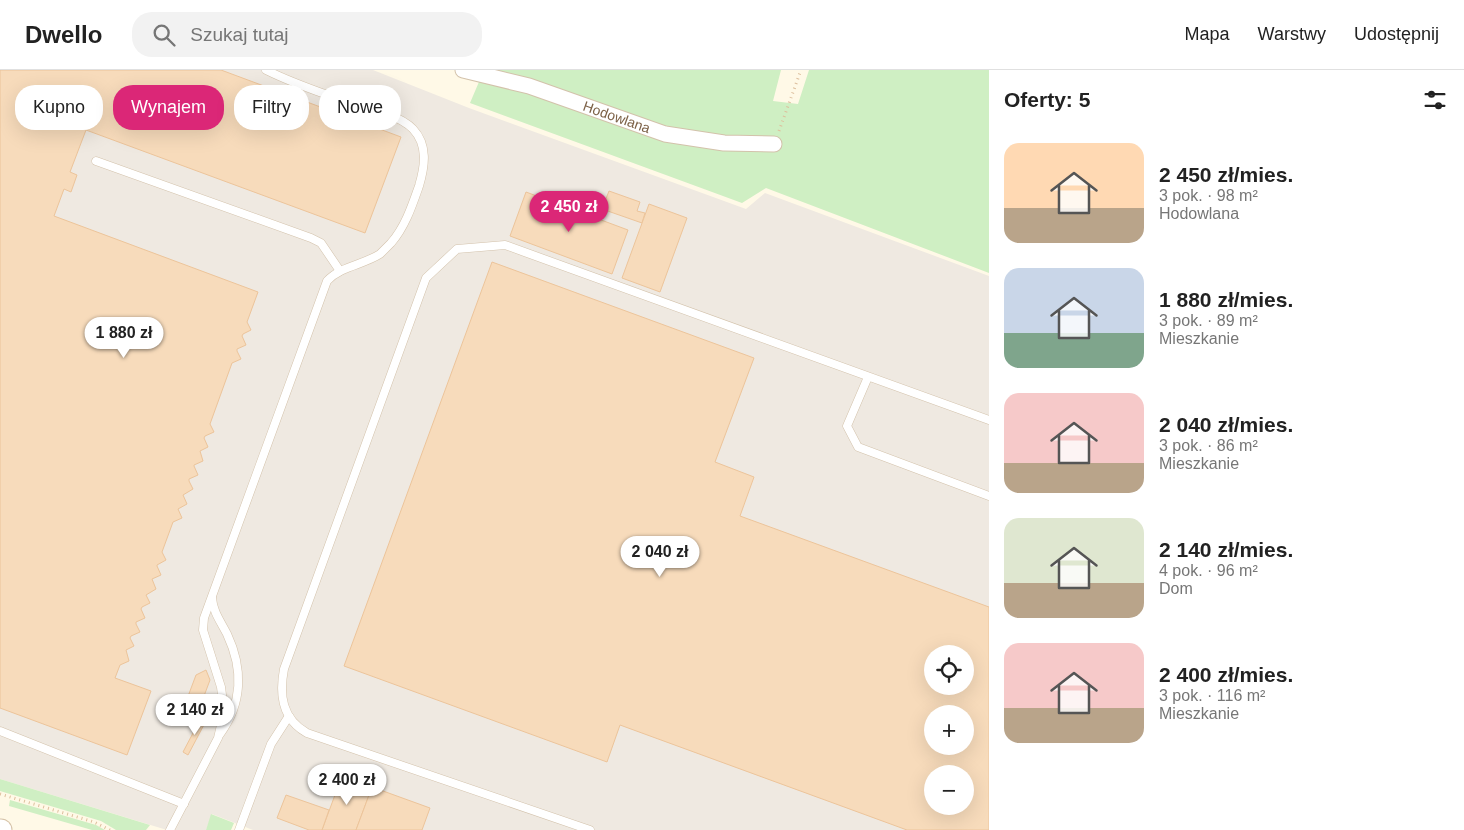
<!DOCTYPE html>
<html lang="pl">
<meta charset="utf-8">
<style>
body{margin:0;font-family:Helvetica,sans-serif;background:#f2f2f2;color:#222;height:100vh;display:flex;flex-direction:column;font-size:19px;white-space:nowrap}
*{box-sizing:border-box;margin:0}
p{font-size:16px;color:#767676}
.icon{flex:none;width:28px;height:28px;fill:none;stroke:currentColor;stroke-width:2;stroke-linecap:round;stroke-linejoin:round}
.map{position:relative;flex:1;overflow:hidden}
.side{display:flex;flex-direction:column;background:#fff;width:475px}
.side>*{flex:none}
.banner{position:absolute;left:15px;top:15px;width:475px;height:45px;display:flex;gap:10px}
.buttons{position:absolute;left:924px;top:575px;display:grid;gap:10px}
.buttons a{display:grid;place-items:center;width:50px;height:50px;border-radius:50%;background:#fff;box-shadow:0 5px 20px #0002;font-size:25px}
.price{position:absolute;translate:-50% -42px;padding:0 11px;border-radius:18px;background:#fff;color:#222;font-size:16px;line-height:32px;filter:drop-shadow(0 1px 2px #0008)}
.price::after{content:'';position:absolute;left:50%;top:30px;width:15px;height:11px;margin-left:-8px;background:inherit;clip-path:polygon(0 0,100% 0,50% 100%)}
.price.selected{background:#db2777;color:#fff}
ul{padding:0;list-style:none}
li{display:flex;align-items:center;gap:15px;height:125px;padding:0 15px}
li span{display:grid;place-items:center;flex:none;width:140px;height:100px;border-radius:15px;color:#555}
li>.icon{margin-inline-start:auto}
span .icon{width:60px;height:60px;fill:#fffc;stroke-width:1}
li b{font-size:21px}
h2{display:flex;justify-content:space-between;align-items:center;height:60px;padding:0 15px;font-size:21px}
.tag{padding:0 18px;border-radius:20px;background:#fff;box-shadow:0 5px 20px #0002;font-size:18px;line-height:45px}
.tag.selected{background:#db2777;color:#fff}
header{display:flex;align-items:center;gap:30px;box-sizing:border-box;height:70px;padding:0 25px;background:#fff;border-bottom:1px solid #e0e0e0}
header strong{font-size:24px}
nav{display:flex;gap:28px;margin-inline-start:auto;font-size:18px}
.search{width:350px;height:45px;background:#f2f2f2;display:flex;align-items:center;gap:12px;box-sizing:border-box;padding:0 18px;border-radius:20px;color:#767676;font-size:19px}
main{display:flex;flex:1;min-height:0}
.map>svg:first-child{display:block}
</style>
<header>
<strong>Dwello</strong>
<div class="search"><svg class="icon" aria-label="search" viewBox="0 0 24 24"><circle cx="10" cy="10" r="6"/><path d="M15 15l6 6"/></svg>Szukaj tutaj</div>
<nav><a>Mapa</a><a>Warstwy</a><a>Udostępnij</a></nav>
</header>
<main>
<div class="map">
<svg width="989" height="760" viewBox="0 0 989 760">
<rect width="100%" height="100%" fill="#fff9e7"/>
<path fill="#efe9e1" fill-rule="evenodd" d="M0 0H373L469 38 746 139 765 123 989 206V760H253L212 744 206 760H167L0 709ZM932 584H965V616H932ZM932 644H965V676H932ZM932 704H965V736H932Z"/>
<g fill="#cfefc3">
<polygon points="484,0 781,0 773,31 798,34 809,0 989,0 989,203 766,118 742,133 470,33"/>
<polygon points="0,709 150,755 146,760 116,760 101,751 0,721"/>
<polygon points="10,730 96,755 105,760 92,760 9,736"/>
<polygon points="211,744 234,753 231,760 206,760"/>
</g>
<g fill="#f7dbbb" stroke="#ecc49a" fill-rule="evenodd">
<polygon points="0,0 221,0 401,67 365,163 86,60 70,102 77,105 71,122 64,119 54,146 258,222 247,252 251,260 243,264 242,266 246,275 237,279 237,281 241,289 232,293 210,354 214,362 205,366 204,368 208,377 200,381 203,391 194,395 194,396 198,405 189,409 189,411 193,419 183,425 187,434 178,439 182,448 173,452 162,482 166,490 157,495 157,496 161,505 152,509 156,519 146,525 150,533 142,537 141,539 145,548 136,552 136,554 140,562 131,566 130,568 134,576 126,580 129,591 120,595 115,608 151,621 127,685 0,638"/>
<polygon points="609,121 640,132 637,141 645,143 642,153 602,139"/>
<polygon points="526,122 628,160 612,204 510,166"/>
<polygon points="649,134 687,148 660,222 622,208"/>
<path d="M492 192 754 288 715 392 754 407 740 446 989 537V760H907L620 655 607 692 344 596ZM932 584H965V616H932ZM932 644H965V676H932ZM932 704H965V736H932Z"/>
<polygon points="206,600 210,610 201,634 187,629 196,605"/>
<polygon points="202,646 207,649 188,685 183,682"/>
<polygon points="342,706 372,717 356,760 322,760"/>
<polygon points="372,717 430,738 422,760 356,760"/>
<polygon points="286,725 329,740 322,760 309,760 277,748"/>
</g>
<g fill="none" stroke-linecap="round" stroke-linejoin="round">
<g stroke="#d3c2ab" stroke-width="9">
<g id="lane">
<polyline points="96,91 311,168 321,173 340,201"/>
<polyline points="868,307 847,356 858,377 989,426"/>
<path d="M212 528C213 542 221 552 227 564 243 598 243 633 220 664"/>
<polyline points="0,661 184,734"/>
<path d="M170 760 218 668 222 651 223 633 221 617 203 560 204 548 327 211C341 196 363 195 380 184 383 181 387 177 391 173 405 157 412 136 419 116 425 96 428 75 413 59 398 43 357 35 336 28 313 20 288 11 266 0"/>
<polyline points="239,760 271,674 289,646"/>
<path d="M590 760 307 663C282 649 279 625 284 599L426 208 457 179 505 175 989 350"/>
</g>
</g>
<g stroke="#d3c2ab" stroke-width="17">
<g id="street">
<path id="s1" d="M463 0 529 16 665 64 724 73 774 74"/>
</g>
</g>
<g stroke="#d6c3a8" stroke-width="23">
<polyline id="secondary" points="0,760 1,760"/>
</g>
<g stroke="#ddbf9d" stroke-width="3" stroke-dasharray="1 4" stroke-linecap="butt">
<polyline points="779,61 801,0"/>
<polyline points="0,724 94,752 110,760"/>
</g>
<use href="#lane" stroke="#fff" stroke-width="8"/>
<use href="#street" stroke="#fff" stroke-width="15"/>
<use href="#secondary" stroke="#fff" stroke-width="21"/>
</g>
<g text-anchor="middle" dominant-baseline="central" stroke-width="4" stroke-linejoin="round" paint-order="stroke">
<g font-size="14" fill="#7c6147" stroke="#fffbf0">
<text stroke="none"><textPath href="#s1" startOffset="161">Hodowlana</textPath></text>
</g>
</g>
</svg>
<div class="buttons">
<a><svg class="icon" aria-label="locate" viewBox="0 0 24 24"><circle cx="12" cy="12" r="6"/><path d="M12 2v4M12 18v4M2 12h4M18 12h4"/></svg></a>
<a>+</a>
<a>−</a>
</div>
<b class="price selected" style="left:569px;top:163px">2 450 zł</b>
<b class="price" style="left:124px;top:289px">1 880 zł</b>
<b class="price" style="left:660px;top:508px">2 040 zł</b>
<b class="price" style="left:195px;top:666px">2 140 zł</b>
<b class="price" style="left:347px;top:736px">2 400 zł</b>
<div class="banner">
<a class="tag">Kupno</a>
<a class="tag selected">Wynajem</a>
<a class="tag">Filtry</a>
<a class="tag">Nowe</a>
</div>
</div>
<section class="side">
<h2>Oferty: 5<svg class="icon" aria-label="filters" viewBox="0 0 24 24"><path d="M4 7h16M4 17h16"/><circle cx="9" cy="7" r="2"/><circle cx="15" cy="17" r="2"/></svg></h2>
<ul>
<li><span style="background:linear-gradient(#ffd9b3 65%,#b9a48a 0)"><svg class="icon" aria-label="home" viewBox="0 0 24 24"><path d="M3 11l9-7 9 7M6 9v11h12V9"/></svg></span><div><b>2 450 zł/mies.</b><p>3 pok. · 98 m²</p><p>Hodowlana</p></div></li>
<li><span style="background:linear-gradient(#c9d6e8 65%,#7fa58c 0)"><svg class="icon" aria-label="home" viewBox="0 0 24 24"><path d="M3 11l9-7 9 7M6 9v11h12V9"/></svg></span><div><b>1 880 zł/mies.</b><p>3 pok. · 89 m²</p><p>Mieszkanie</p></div></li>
<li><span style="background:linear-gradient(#f6c9c9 70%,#b9a48a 0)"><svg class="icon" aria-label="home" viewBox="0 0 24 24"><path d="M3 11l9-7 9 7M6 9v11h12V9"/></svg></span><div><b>2 040 zł/mies.</b><p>3 pok. · 86 m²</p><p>Mieszkanie</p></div></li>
<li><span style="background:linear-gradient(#dfe7d0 65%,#b9a48a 0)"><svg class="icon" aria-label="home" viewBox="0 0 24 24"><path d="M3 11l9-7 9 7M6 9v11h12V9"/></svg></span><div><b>2 140 zł/mies.</b><p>4 pok. · 96 m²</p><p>Dom</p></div></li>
<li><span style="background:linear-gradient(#f6c9c9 65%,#b9a48a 0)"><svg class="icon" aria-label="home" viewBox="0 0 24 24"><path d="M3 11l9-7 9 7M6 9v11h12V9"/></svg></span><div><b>2 400 zł/mies.</b><p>3 pok. · 116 m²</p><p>Mieszkanie</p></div></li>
</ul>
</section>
</main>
